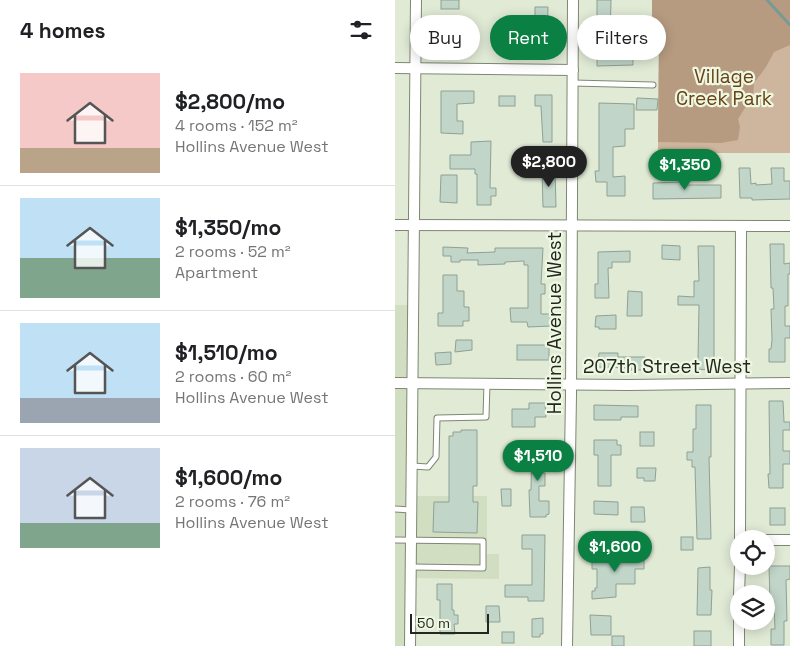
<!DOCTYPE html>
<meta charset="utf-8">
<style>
body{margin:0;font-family:"Space Grotesk",sans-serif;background:#f6f6f6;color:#202124;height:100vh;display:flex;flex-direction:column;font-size:19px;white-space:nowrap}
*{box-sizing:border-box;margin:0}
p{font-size:16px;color:#757577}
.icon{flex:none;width:28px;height:28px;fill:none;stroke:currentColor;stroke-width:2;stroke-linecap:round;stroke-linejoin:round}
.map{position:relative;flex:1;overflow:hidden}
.details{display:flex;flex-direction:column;background:#fff;width:395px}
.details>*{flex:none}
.top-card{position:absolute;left:15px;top:15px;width:305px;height:45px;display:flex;gap:10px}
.controls{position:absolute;left:335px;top:530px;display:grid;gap:10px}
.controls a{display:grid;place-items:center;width:45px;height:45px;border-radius:50%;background:#fff;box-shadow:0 2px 12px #0003;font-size:25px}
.scale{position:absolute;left:15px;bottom:12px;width:79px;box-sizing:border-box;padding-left:5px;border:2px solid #23271f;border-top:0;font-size:14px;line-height:18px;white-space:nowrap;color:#23271f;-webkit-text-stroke:4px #eef7e2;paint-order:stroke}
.price{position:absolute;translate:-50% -42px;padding:0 11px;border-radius:18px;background:#0b8043;color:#fff;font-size:16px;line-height:32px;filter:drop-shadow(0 1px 2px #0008)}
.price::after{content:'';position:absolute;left:50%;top:30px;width:15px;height:11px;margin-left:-8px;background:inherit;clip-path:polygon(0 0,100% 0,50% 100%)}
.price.selected{background:#222;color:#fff}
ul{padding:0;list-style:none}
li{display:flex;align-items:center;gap:15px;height:125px;padding:0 20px}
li+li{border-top:1px solid #e0e0e0}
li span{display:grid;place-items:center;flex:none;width:140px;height:100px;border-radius:0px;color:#555}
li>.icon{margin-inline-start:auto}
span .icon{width:60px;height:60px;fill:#fffc;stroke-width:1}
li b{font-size:21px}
h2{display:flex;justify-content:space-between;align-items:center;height:60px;padding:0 20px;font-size:21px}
.pill{padding:0 18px;border-radius:22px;background:#fff;box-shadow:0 2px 12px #0003;font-size:18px;line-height:45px}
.pill.selected{background:#0b8043;color:#fff}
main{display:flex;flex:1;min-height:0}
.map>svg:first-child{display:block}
</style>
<main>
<section class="details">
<h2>4 homes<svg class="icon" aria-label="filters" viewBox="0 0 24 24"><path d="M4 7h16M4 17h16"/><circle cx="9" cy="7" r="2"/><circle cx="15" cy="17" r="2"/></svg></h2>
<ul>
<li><span style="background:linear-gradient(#f6c9c9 75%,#b9a48a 0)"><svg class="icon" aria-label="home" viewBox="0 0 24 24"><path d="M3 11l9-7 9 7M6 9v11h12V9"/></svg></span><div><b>$2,800/mo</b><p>4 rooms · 152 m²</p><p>Hollins Avenue West</p></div></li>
<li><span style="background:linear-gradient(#bfe0f5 60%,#7fa58c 0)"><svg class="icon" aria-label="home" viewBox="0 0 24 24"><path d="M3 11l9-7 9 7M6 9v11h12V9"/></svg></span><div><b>$1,350/mo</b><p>2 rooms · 52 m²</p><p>Apartment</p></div></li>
<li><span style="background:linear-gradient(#bfe0f5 75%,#9aa5b1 0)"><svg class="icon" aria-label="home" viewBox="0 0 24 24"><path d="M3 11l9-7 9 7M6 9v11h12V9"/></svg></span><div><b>$1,510/mo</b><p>2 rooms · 60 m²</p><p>Hollins Avenue West</p></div></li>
<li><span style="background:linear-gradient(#c9d6e8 75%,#7fa58c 0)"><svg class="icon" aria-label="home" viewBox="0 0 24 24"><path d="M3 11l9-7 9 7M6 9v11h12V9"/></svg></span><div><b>$1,600/mo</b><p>2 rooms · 76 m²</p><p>Hollins Avenue West</p></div></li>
</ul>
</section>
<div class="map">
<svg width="395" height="646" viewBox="0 0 395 646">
<rect width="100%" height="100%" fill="#e0ead5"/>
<polygon fill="#d2dec2" points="0,305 18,305 16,496 92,496 92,554 104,554 104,579 15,578 15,646 0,646"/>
<polygon fill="#ceb59d" points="257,0 395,0 395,153 263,153 264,36 257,36"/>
<polygon fill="#b69b80" points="257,0 395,0 395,45 379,52 371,67 359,83 358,95 343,119 345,127 343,140 326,143 263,142 264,37 257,36"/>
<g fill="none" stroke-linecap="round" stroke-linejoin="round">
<polyline stroke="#799a94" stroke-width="3" points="372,0 395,25"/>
</g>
<g fill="#c1d5c8" stroke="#8ea194">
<rect x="46" y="0" width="18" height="9"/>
<polygon points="202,0 216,0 215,39 238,39 238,65 202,66"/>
<polygon points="140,7 153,7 152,39 138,39 138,29 120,30 120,20 140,20"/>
<polygon points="45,29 62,29 61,48 45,47"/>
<polygon points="120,30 119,44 107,44 107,31"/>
<polygon points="46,91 79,91 79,103 62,104 62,121 68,121 68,134 46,133"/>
<polygon points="140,95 157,95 157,142 148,142 146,106 140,106"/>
<rect x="104" y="96" width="16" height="10"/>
<polygon points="242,98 263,99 262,110 241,110"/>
<polygon points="204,103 239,104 239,129 230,129 230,146 218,147 218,177 230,176 230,196 212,196 212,182 201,182 200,171 204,171"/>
<polygon points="96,141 95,188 101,188 101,196 96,196 96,205 82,205 82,174 80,174 80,169 55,169 55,155 76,155 76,142"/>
<polygon points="344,168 355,168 356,184 361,183 361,185 377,184 376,168 389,168 389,181 395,181 395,199 357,200 357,198 345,198"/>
<polygon points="147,170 160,170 161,207 148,207"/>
<polygon points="46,175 62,175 62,203 45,202"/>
<polygon points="286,182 286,185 326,185 326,198 258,199 258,183"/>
<polygon points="375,244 389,244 389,264 395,263 395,274 393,274 393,306 390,306 390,326 395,326 395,338 390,338 390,362 374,362 374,349 376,349 377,340 376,309 379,309 378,288 376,288"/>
<polygon points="267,245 285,246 285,260 267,259"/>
<polygon points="303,246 319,246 319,363 313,363 313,370 300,369 300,360 303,360 304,305 283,305 283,296 299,297 299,281 304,281"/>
<polygon points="48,247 73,248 72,253 100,252 100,248 148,248 146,284 150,284 150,294 146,294 146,314 155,314 156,326 133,327 132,322 116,322 115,308 133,308 133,265 129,265 129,261 110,262 110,264 83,265 83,260 65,260 65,262 56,262 56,256 48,256"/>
<polygon points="235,251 235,262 217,262 217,268 213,268 214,298 200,298 200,284 203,284 203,252"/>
<polygon points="48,275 62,275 62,291 69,291 69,307 74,307 74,321 68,321 68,326 43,326 43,313 48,313"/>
<polygon points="233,291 247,292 247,316 232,316"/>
<polygon points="221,315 221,329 204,329 204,327 200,327 201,316"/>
<polygon points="61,340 77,340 77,350 60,352"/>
<rect x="122" y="345" width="32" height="15"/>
<polygon points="56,352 56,364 41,365 40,353"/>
<polygon points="204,353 223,353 223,357 250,357 250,370 236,370 236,368 203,367"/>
<polygon points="374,401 388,401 389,422 395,422 395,430 388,430 388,451 395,451 395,464 388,464 388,488 374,488 373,474 375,474"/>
<polygon points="134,403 150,403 151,417 140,417 140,427 117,427 117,409 134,409"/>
<polygon points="199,405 243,406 243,417 226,417 226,420 199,420"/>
<polygon points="301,405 316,405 316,457 314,457 316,539 302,539 300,467 297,467 297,460 292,460 292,452 298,452 298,429 301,429"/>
<polygon points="66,430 82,430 82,486 78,486 78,502 83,502 82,533 38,532 39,502 54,502 54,436 58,436 58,432 66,432"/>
<rect x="245" y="432" width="14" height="14"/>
<polygon points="199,440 222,440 222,445 226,445 226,455 216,455 216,486 203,486 203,455 199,455"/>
<polygon points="137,442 149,442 149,448 151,448 148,473 150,473 150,486 144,486 144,501 154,501 154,514 151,515 151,517 135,517 134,490 136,490"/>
<polygon points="242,468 261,468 260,481 249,481 249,478 242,478"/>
<polygon points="106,489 116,489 116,506 107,506"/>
<polygon points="199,501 223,502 223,515 199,514"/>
<polygon points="236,507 249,507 250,522 236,522"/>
<rect x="375" y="508" width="15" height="17"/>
<polygon points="127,535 150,535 149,601 133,601 133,597 110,597 110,585 137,585 137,549 127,549"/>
<rect x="286" y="537" width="12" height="13"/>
<polygon points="197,555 249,555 249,569 240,569 240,584 221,584 221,597 197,599 197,591 200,591 200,588 202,588 202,569 197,569"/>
<polygon points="374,566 395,566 395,579 391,580 392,621 389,621 389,645 376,645 376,629 380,629 379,601 375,601"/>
<polygon points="315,567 315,590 317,590 316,615 302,615 303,568"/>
<polygon points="42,584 57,584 57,610 59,610 59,615 63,615 63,624 59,624 60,634 45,634 45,600 42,600"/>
<polygon points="91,606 104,606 105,622 91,622"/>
<polygon points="195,615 216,616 216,635 196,635"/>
<polygon points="148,618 148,634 145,634 145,637 137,637 137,619"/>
<rect x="299" y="631" width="17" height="15"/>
<rect x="107" y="632" width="12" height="11"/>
<rect x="217" y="636" width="12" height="10"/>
</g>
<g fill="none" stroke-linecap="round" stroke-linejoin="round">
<g stroke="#7f8774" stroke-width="7">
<g id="service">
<polyline points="178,83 258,85"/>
<polyline points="17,466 33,467 41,457 42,418 91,417 92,383"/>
<polyline points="0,509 16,510"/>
<polyline points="0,540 88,541 88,568 16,567"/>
</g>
</g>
<g stroke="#7f8774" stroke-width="12">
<g id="minor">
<polyline points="0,68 178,70"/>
<polyline points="0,225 395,226"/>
<polyline points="0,383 234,385 395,383"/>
<polyline points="345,539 346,226"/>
<polyline points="371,540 395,540"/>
<polyline points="344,594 345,566"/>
<polyline points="15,646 21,0"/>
<polyline points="172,646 176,395 178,0"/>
<polyline points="344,646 344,621"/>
</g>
</g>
<use href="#service" stroke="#fff" stroke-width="5"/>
<use href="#minor" stroke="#fff" stroke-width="10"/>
</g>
<g text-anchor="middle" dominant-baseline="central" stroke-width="4.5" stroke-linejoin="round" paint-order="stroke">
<g font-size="19" fill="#684215" stroke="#eef7e2">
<text x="329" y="76">Village<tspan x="329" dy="22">Creek Park</tspan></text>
</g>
<g font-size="19" fill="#23271f" stroke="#eef7e2">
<text transform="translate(159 323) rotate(-90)">Hollins Avenue West</text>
<text x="272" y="366">207th Street West</text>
</g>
</g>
</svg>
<div class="controls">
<a><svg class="icon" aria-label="locate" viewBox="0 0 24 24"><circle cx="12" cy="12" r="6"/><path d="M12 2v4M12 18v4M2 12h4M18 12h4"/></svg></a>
<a><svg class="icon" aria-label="layers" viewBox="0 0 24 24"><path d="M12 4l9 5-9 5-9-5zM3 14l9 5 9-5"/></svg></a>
</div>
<div class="scale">50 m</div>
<b class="price selected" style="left:154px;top:188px">$2,800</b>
<b class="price" style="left:290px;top:191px">$1,350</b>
<b class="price" style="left:143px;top:482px">$1,510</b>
<b class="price" style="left:220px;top:573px">$1,600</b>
<div class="top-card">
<a class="pill">Buy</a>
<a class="pill selected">Rent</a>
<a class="pill">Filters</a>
</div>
</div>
</main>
